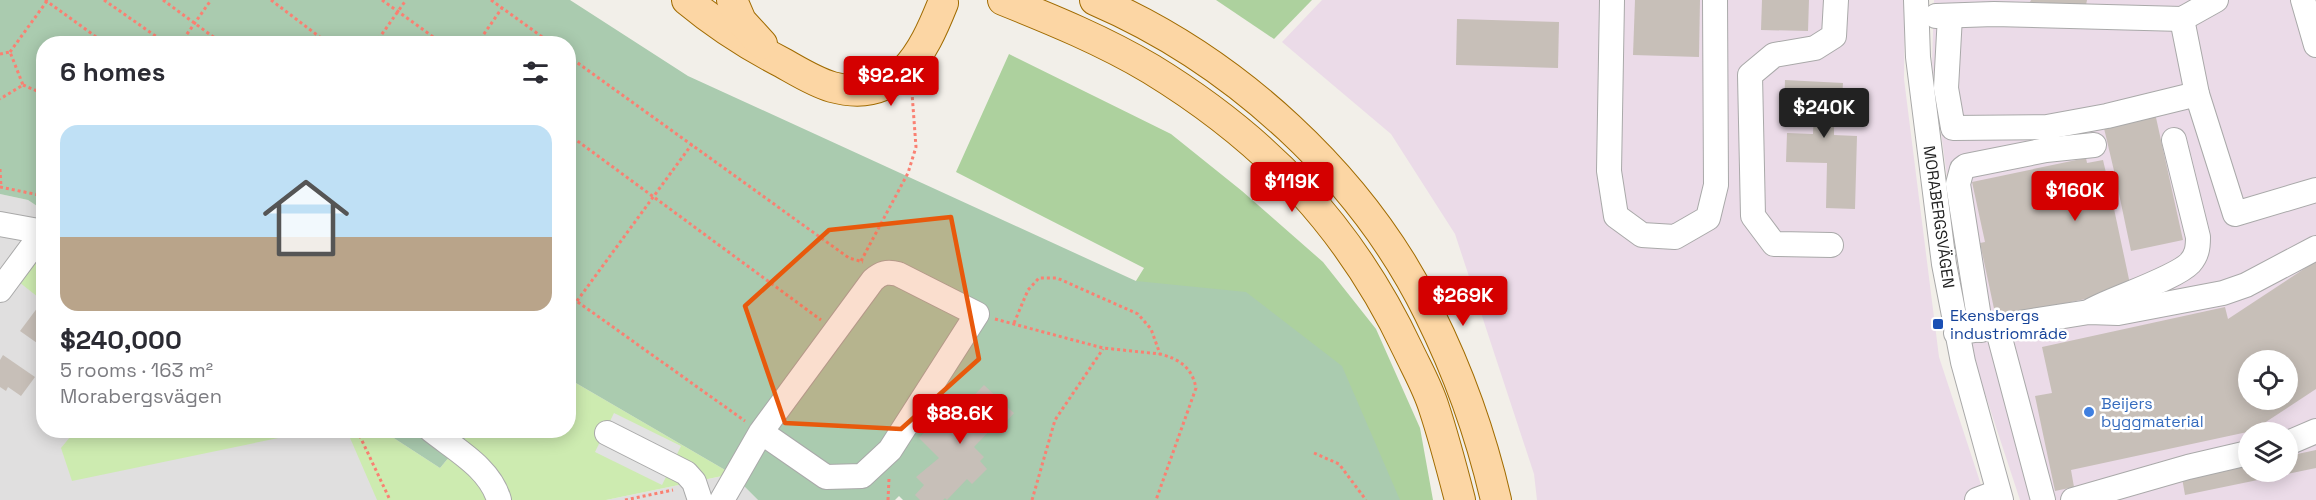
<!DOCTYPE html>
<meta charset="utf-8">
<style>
body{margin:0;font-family:"Space Grotesk",sans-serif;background:#f7f7f7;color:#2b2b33;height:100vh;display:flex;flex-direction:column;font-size:22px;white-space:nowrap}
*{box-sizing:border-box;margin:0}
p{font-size:20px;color:#7c7c81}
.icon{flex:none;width:33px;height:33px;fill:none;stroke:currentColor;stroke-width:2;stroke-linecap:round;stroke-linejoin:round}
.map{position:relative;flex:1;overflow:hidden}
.drawer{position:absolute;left:36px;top:36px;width:540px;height:402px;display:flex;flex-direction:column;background:#fff;border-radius:24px;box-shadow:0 3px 15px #0003}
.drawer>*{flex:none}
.tools{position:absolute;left:2238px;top:350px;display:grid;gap:12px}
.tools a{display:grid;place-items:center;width:60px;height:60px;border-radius:50%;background:#fff;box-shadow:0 3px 15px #0003;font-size:30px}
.price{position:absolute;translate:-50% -51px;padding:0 14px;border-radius:6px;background:#d40000;color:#fff;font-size:20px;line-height:39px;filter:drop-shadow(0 2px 3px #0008)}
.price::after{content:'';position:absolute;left:50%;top:36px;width:18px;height:14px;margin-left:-9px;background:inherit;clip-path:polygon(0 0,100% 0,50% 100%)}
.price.selected{background:#222;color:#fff}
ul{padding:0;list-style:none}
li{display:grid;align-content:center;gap:12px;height:318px;padding:0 24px}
li span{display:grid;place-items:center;height:186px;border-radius:18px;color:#555}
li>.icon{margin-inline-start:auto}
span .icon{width:108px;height:108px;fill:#fffc;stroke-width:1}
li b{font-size:26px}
h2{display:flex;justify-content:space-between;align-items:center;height:72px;padding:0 24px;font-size:26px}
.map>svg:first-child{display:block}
</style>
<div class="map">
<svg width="2316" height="500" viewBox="0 0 2316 500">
<rect width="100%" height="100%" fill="#f2efe9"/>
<g fill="#e0dfdf">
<polygon points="0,194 28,200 43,210 44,430 363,431 398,500 0,500"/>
<polygon points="732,474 758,500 606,500"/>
</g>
<g fill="#ebdbe8" fill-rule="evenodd">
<polygon points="1322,0 1905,0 1904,79 1939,357 1986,500 1537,500 1534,474 1455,234 1391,134 1282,42"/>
<path d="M1934 0H2316V500H2020L1969 345 1932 63ZM2248 360H2288V399H2248ZM2248 432H2288V471H2248Z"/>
</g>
<g fill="#cdebb0">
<polygon points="44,246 43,301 19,282"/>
<polygon points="569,379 732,474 606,500 377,500 347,431 383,431 440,468 471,431 568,430"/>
<polygon points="75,431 75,430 312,431 72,481 61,448"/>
</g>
<g fill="#add19e">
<polygon points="1216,0 1312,0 1274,39"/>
<polygon points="1009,54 1171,134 1242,191 1323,262 1376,329 1420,428 1433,500 971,500 1051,418 1144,268 956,172"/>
</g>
<g fill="#aacbaf">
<polygon points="0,0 570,0 688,76 1136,281 1246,292 1342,366 1400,500 903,500 899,496 895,500 758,500 732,474 569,379 568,44 44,44 43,210 28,200 0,194"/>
<polygon points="383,431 471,431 440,468"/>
</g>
<polygon fill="#e2e2e2" points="614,413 681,446 662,485 595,452"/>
<g fill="#c7bfb8" fill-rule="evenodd">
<polygon points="1635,0 1700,0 1699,57 1633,55"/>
<polygon points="1762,0 1809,0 1808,31 1761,30"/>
<polygon points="2031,0 2087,0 2086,5 2030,2"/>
<polygon points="1457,19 1559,22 1558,68 1456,65"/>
<polygon points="1785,80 1843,83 1841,114 1834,113 1834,135 1857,136 1855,209 1826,208 1827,163 1786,162 1787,133 1813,134 1814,112 1784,111"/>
<polygon points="2155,113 2183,240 2131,251 2118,189 2110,190 2130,284 2113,287 2114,293 1996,318 1980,243 1985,242 1972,182 2086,158 2087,163 2103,160 2107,177 2115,175 2103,124"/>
<path d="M2316 261V389L2252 431 2071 470 2074 487 2055 491 2035 396 2052 393 2042 347 2225 307 2228 319ZM2248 360H2288V399H2248Z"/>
<polygon points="38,307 44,311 44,335 37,343 20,331"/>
<polygon points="3,355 35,377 21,396 8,387 6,391 0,387 0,360"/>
<polygon points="984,385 1014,413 1005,423 1001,419 974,447 984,457 980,461 987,469 972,484 967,479 947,500 945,498 943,500 920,500 915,495 924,485 916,477 939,458 919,438 942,414 949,421"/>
<polygon points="2316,450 2316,468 2185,495 2182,478 2248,464 2248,471 2288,471 2288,456"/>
</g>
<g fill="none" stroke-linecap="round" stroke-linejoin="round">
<g stroke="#a9a9a9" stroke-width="26">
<g id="minor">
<polyline points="1612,0 1609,171 1616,216 1642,235 1675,237 1708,218 1716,185 1715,0"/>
<polyline points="1916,0 1918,57 1944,264 1963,362 2001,500"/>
<polyline points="2303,0 2316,45"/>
<polyline points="1936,16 1994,14 2182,19 2216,0"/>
<polyline points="1950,16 1946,88 1953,128 2047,127 2107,116 2197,94"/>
<polyline points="2182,19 2197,94 2235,214 2316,190"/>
<polyline points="0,224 44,232"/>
<polyline points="1831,245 1774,244 1753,216 1750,75 1774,55 1815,48 1834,36 1836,0"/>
<polyline points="0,290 43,232"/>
<path d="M2092 310C2114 298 2176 278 2190 263 2197 255 2198 248 2198 237L2174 140"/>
<polyline points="1997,327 2043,500"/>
<polyline points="1981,330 1958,184 1962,169 1966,166 2046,150 2094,145"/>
<polyline points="1956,333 2089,312 2118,313 2223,293 2246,285 2316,248"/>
<path d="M431 430C456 450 490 468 499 500"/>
<polyline points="607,433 686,473 694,482 700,500"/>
<polyline points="2288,443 2316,431"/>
<path d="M722 500 761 432 873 280C881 273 887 271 898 274L977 314 890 450 862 476 826 477 761 432"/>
<polyline points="1977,500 1998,492"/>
<polyline points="2073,500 2188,467 2248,453"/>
</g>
</g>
<g stroke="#a06b00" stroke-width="32">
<g id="major">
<path d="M687 0C717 25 748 45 783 63 799 72 815 82 832 87 898 105 923 53 943 3"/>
<polyline points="732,0 741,21 762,44"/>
<path d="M1003 0C1053 20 1104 41 1151 69 1267 140 1350 227 1408 350 1417 369 1428 388 1434 408 1444 438 1452 469 1460 500"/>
<path d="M1095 0C1234 60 1362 176 1429 313 1459 373 1481 435 1496 500"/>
</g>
</g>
<g stroke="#fa8072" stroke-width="3" stroke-dasharray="3 3" stroke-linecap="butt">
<polyline points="45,0 106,44"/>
<polyline points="104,0 167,44"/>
<polyline points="163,0 223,44"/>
<polyline points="271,0 329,44"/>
<polyline points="382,0 443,44"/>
<polyline points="491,0 552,44"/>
<polyline points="180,44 211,0"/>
<polyline points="375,44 406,0"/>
<polyline points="477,44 502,8"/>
<polyline points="10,52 47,1"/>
<polyline points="0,54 10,52 23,85 0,99"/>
<polyline points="568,56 849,258 863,262"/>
<polyline points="23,85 44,94"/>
<polyline points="568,134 821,320"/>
<polyline points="0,169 1,187"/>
<polyline points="0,187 44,196"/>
<polyline points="861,261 908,173 916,147 912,93"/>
<polyline points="568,295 745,421"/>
<polyline points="577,301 692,144"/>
<polyline points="995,319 1103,348 1160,354"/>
<path d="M1014 323 1028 290 1039 278H1057L1138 314 1151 329 1160 354C1179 359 1192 367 1196 388L1156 500"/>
<polyline points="357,430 390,500"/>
<polyline points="1314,453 1339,464 1366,500"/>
<polyline points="625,500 673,490"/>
<polyline points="888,500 889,479"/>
<polyline points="1032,500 1055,420 1103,349"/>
</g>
<use href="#minor" stroke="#fff" stroke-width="24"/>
<use href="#major" stroke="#fcd6a4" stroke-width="30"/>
</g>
<path fill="#e8590c" fill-opacity="0.2" stroke="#e8590c" stroke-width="4.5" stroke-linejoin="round" d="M951 217 979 359 901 429 785 423 745 306 829 230Z"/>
<rect fill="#1a4fb4" stroke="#fff" stroke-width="2" x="1932" y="318" width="12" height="12" rx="3"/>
<circle fill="#3f7fe0" stroke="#fff" stroke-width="2" cx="2089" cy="412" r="6"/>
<g text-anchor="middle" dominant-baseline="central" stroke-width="5" stroke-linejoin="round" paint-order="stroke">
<g font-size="16" fill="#222" stroke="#fff">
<text transform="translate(1939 217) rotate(82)">MORABERGSVÄGEN</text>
</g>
<g font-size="16" fill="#164399" stroke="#fff" text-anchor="start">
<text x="1950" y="315">Ekensbergs<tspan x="1950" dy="18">industriområde</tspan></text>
</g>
<g font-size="16" fill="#366cbe" stroke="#fff" text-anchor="start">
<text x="2101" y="403">Beijers<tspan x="2101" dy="18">byggmaterial</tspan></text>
</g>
</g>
</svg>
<div class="tools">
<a><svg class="icon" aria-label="locate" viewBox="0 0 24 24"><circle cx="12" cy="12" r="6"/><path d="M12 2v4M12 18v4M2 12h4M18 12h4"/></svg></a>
<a><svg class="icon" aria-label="layers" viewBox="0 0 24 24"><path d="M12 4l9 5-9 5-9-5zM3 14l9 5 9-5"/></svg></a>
</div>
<b class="price" style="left:891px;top:107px">$92.2K</b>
<b class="price selected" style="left:1824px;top:139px">$240K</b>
<b class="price" style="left:1292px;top:213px">$119K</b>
<b class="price" style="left:2075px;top:222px">$160K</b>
<b class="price" style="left:1463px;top:327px">$269K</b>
<b class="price" style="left:960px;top:445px">$88.6K</b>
<section class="drawer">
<h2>6 homes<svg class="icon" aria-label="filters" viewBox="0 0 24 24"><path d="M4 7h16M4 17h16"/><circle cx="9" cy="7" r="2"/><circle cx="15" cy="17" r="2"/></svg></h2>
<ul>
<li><span style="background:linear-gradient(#bfe0f5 60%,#b9a48a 0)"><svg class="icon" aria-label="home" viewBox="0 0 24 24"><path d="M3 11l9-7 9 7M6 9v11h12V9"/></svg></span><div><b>$240,000</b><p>5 rooms · 163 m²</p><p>Morabergsvägen</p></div></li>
</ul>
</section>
</div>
